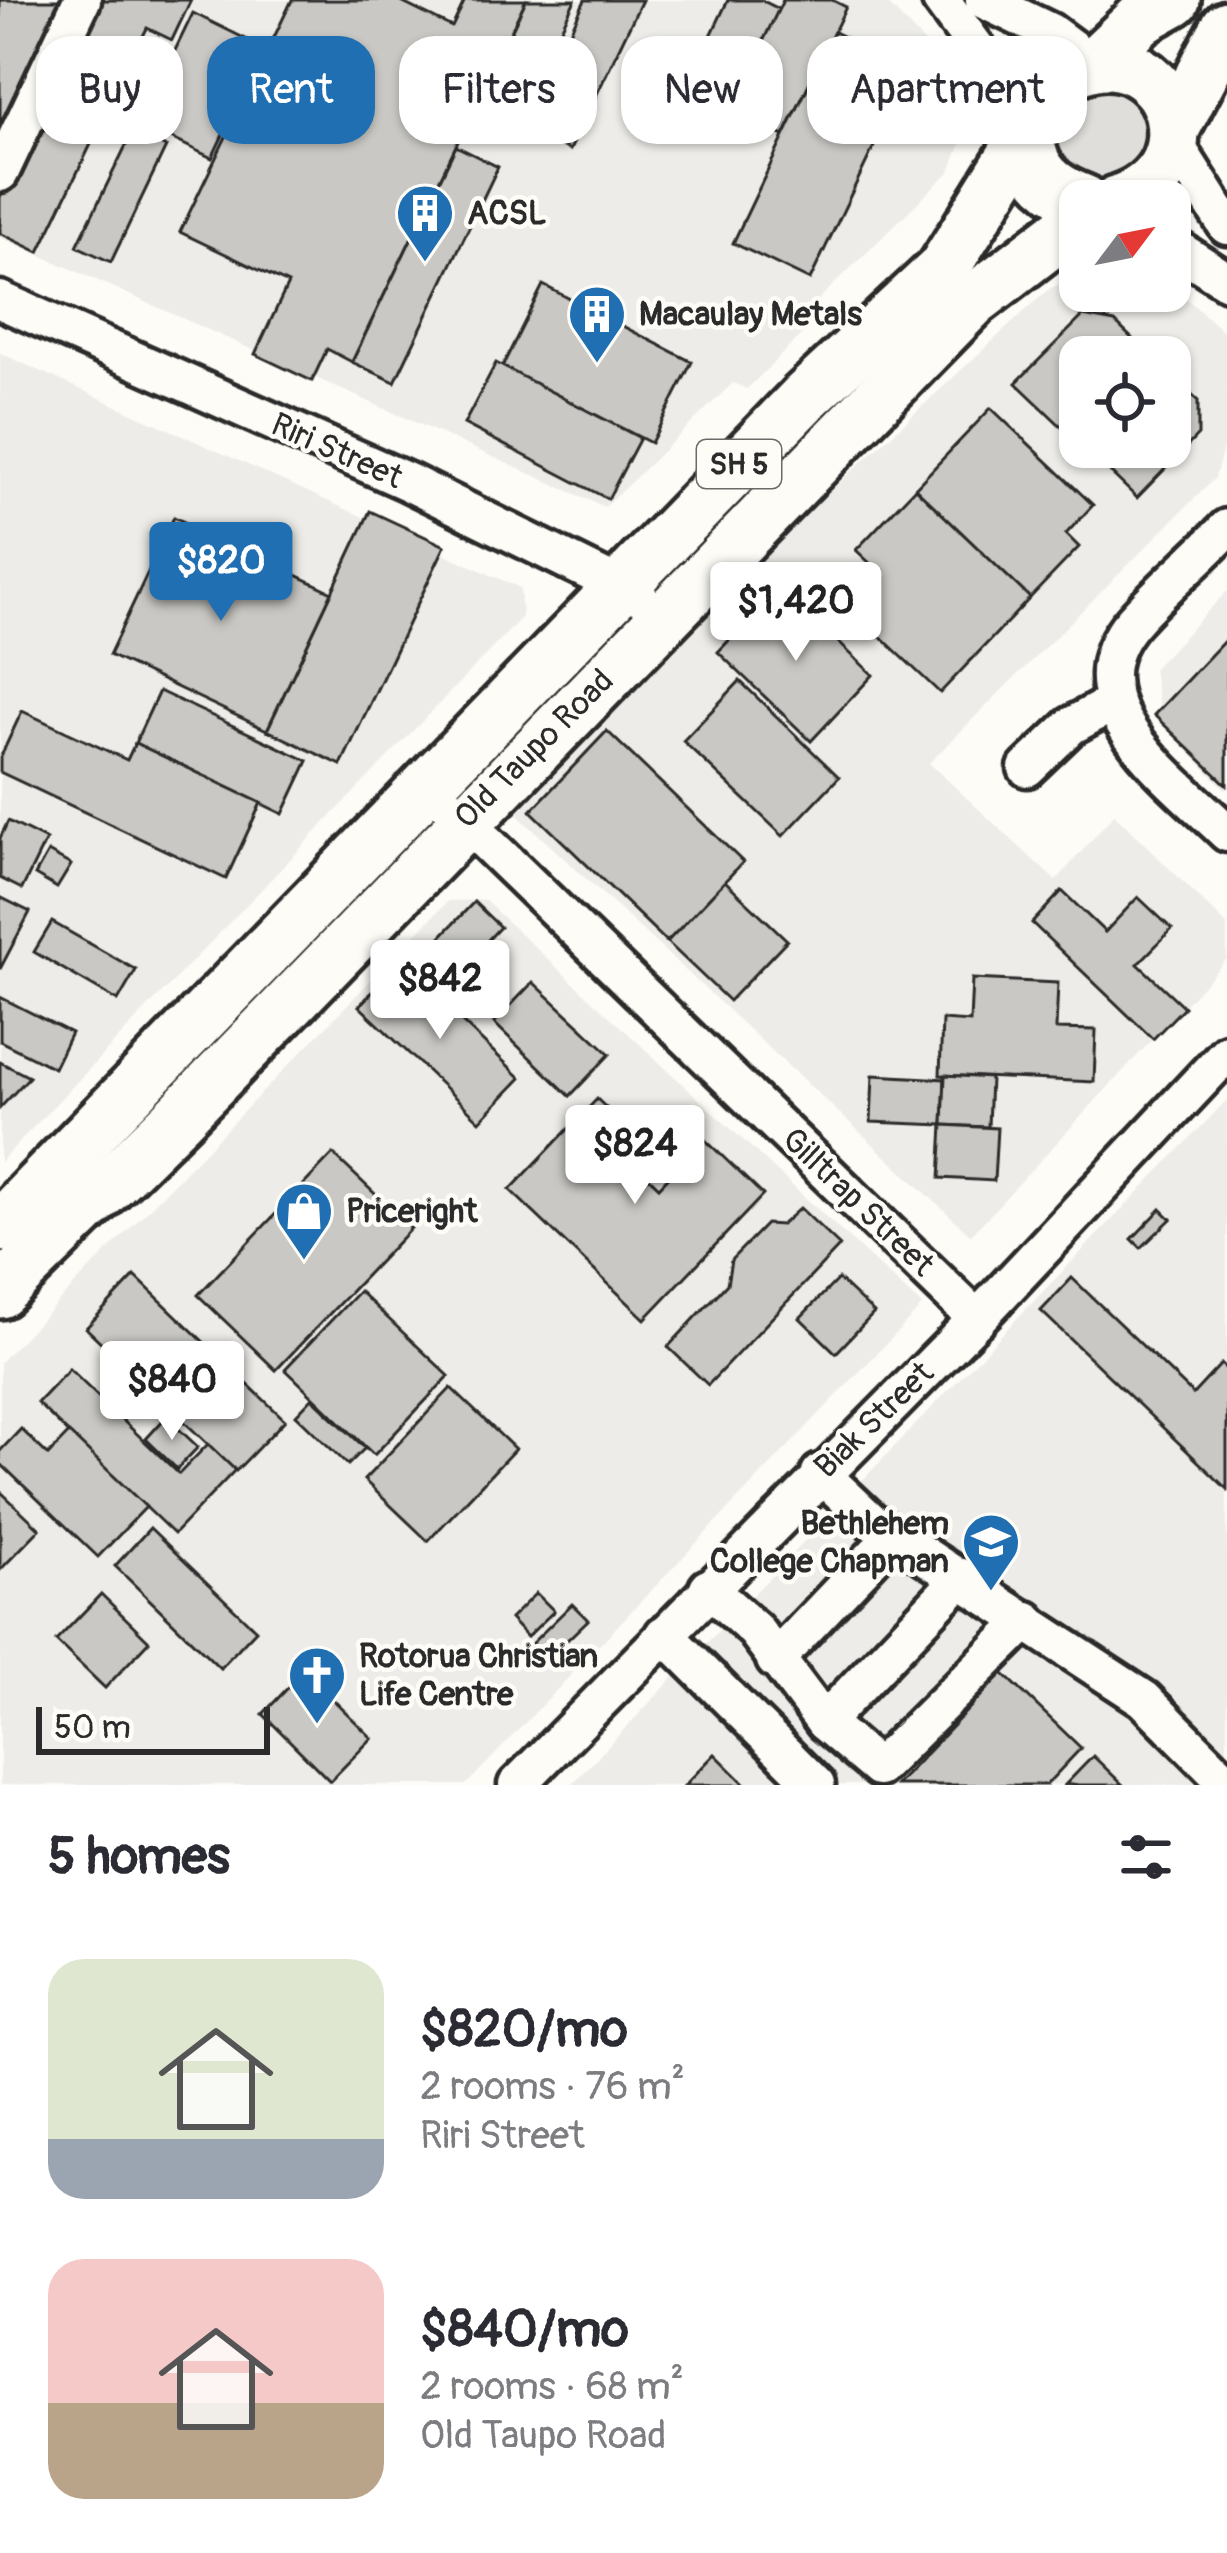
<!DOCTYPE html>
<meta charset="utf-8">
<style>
body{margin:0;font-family:Pangolin,sans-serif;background:#f2f2f3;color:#2b2b33;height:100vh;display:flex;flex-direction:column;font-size:45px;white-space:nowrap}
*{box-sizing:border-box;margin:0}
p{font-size:39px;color:#7c7c81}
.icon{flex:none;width:66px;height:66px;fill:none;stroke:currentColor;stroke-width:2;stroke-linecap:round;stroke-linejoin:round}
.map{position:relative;height:1785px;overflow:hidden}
.panel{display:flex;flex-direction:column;background:#fff;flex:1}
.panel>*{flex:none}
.hud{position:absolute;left:36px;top:36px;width:1155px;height:108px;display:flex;gap:24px}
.needle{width:78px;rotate:58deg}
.controls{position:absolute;left:1059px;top:180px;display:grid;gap:24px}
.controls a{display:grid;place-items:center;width:132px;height:132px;border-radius:24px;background:#fff;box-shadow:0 3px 9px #0004;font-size:60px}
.scale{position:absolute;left:36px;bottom:30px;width:234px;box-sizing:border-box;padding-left:12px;border:6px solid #2b2b2b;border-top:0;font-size:33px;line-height:42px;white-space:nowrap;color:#2b2b2b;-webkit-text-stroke:9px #fdfcf7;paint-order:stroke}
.price{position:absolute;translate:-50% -102px;padding:0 27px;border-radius:12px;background:#fff;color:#222;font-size:39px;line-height:78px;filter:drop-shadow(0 3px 6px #0008)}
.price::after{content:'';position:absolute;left:50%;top:72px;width:36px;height:27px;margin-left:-18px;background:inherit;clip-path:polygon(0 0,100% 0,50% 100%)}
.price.current{background:#1f6fb2;color:#fff}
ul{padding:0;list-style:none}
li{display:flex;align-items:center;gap:36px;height:300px;padding:0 48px}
li span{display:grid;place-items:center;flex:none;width:336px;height:240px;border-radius:36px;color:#555}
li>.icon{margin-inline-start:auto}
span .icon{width:144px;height:144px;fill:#fffc;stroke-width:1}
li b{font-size:51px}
h2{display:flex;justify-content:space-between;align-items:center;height:144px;padding:0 48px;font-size:51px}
.chip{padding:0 42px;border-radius:36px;background:#fff;box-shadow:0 3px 9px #0004;font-size:42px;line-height:108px}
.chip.current{background:#1f6fb2;color:#fff}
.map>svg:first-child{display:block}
</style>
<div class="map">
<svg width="1227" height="1785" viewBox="0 0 1227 1785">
<rect width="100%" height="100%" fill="#fdfcf7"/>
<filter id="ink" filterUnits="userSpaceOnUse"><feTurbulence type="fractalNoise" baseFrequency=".00833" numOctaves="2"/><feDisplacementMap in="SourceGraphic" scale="24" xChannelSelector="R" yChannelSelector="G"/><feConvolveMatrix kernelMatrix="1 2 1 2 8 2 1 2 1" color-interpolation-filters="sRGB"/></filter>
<g filter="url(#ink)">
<g fill="#edece8" fill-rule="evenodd">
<polygon points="0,0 884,0 937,56 968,126 950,171 816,302 827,309 747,389 733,383 605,507 0,237"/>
<path d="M1080 278V291H1170V284L1227 335V433L1215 478 929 763 1056 881 1114 814 1227 925V959L971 1235 499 798 1050 288ZM1080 357H1170V447H1080Z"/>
<polygon points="0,353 520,588 522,617 0,1162"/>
<polygon points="1227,591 1227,791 1162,724 1153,669"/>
<polygon points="484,900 922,1306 466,1785 0,1785 0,1362 448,901"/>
<polygon points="1227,1100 1227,1785 571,1785 1033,1302"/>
</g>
<path fill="#dfdeda" stroke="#858482" stroke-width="3" d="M1065 85 1135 89 1153 137C1128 187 1107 193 1058 168L1045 115Z"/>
<g fill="#c9c8c4" stroke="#2b2b2b" stroke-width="3">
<polygon points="0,0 61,0 0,128"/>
<polygon points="95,0 191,0 172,40 147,28 39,252 0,233 0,197"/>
<polygon points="292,0 397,0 452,27 465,0 526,0 352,362 327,349 312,381 255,354 288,284 180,232"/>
<polygon points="526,0 575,0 513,128 474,109"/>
<polygon points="585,0 642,0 570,150 524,128"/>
<polygon points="728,0 761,0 779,9 730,110 686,88"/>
<polygon points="783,0 832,0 846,7 784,136 730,110"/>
<polygon points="193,13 264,48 212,158 140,123"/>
<polygon points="834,32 911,69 810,280 733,243"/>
<polygon points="133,131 166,147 111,262 77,246"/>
<polygon points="456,146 498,167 395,382 352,362"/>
<polygon points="543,285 692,362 651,443 502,367"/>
<polygon points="1083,316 1115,322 1151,357 1080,357 1080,444 1016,383"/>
<polygon points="496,363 640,438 608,499 464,424"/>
<polygon points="1170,375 1198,401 1198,435 1137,498 1084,447 1170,447"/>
<polygon points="991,408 1093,505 1066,534 1079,547 1030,598 915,488"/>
<polygon points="915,488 1030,598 940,693 843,601 874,567 856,550"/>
<polygon points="370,511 445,546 341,765 267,730"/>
<polygon points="174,517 332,592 267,730 109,655"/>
<polygon points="780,587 873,675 811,741 718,652"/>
<polygon points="1227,638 1227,785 1154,715"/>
<polygon points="740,681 839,777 783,836 683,741"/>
<polygon points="159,691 308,761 283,814 135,743"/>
<polygon points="22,711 127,760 135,743 261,803 226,879 0,772 0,758"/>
<polygon points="607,731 743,862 667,942 531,811"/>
<polygon points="8,821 46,840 22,889 0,878 0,838"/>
<polygon points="48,852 71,865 57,888 35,875"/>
<polygon points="725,881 787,940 729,1001 667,942"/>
<polygon points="1062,891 1105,932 1138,897 1172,929 1138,964 1184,1007 1153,1039 1032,923"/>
<polygon points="0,897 30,912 0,969"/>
<polygon points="474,902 500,927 460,970 433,945"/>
<polygon points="52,922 136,970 118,1001 34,952"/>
<polygon points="400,963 521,1078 480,1121 359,1006"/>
<polygon points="972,979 1058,983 1056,1029 1096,1030 1094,1082 940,1075 942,1020 970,1022"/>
<polygon points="533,982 610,1054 570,1096 494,1023"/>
<polygon points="0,997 71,1033 54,1068 0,1041"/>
<polygon points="0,1062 29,1077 0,1108"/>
<polygon points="873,1075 945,1079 943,1125 871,1122"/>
<polygon points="945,1075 990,1078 988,1127 943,1125"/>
<polygon points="597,1099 623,1124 609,1139 659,1187 677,1168 667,1159 695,1130 763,1195 645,1319 510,1190"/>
<polygon points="943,1125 997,1128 994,1181 940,1178"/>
<polygon points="333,1154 411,1228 276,1370 198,1295"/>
<polygon points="800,1208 840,1246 708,1385 668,1347 727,1284 731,1260 766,1224 781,1225"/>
<polygon points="1161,1209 1171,1219 1141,1248 1132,1239"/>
<polygon points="135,1276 285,1420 236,1471 86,1328"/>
<polygon points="1072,1278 1193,1394 1221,1364 1227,1370 1227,1489 1041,1311"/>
<polygon points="838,1279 874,1313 836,1353 800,1318"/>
<polygon points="359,1291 449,1376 374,1455 285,1369"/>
<polygon points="69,1369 179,1474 208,1444 235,1470 174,1534 37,1403"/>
<polygon points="451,1388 515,1449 428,1541 364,1480"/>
<polygon points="312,1398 365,1448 348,1465 296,1415"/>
<polygon points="166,1417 198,1447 177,1469 146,1439"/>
<polygon points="21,1429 48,1455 69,1433 146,1507 98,1557 0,1463 0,1451"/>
<polygon points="0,1491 40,1529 0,1570"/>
<polygon points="150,1528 256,1630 220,1668 115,1566"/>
<polygon points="536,1593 554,1611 527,1637 510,1619"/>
<polygon points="101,1594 149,1641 105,1688 56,1641"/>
<polygon points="572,1604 588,1620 544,1662 529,1646"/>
<polygon points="304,1671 372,1738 330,1781 263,1714"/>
<polygon points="1003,1673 1081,1748 1046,1785 896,1785"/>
<polygon points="715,1754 746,1785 685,1785"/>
<polygon points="1093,1756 1123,1785 1065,1785"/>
</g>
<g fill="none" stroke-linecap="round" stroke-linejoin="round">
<g stroke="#2b2b2b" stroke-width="45">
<g id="minor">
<polyline points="941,0 1030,121"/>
<polyline points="984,0 1050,32 1088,60"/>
<polyline points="1173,141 1227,226"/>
<polyline points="0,173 82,0"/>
<polyline points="1170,244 1227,281"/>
<polyline points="0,300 408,482 639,596"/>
<path d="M1227 528C1197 560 1162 588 1133 621 1062 702 1173 780 1227 833"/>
<polyline points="1027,768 1071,726 1111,704"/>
<polyline points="450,807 977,1319"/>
<polyline points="820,1473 870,1520 1144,1699 1227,1782"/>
<polyline points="708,1588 755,1630 824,1722 878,1768 1027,1620"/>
<polyline points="664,1634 816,1785"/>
<polyline points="775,1660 894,1535"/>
<polyline points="824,1722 962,1577"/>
<polyline points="517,1785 977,1319 1227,1053"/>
</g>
</g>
<g stroke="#2b2b2b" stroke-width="60">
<g id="highway">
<polyline points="1098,60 1142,18 1174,0"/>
<polyline points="1173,130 1227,27"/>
<path d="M1084 201C954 156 1087 0 1160 91 1174 111 1177 138 1167 161 1157 182 1140 194 1119 201"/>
<polyline points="0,1226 803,399 943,269 1030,129"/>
<polyline points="0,1292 179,1117 973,301 1080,219"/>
</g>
</g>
<use href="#minor" stroke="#fdfcf7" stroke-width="36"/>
<use href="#highway" stroke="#fdfcf7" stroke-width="51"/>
</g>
</g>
<defs>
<g id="building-pin" transform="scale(3)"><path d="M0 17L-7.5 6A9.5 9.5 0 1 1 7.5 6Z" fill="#1f6fb2" stroke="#fdfcf7"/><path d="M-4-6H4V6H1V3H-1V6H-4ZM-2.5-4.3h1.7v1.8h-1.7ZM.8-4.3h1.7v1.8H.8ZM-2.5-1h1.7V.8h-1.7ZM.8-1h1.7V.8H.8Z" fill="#fff"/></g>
<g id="shop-pin" transform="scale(3)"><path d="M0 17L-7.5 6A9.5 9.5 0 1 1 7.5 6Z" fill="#1f6fb2" stroke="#fdfcf7"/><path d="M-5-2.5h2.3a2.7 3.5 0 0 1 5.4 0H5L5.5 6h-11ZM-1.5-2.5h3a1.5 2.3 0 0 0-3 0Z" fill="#fff"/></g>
<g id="school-pin" transform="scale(3)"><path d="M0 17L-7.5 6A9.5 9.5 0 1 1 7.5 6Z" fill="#1f6fb2" stroke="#fdfcf7"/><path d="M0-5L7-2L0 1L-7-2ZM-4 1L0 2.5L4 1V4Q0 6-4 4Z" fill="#fff"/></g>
<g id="church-pin" transform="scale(3)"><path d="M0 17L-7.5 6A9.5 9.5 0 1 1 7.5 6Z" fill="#1f6fb2" stroke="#fdfcf7"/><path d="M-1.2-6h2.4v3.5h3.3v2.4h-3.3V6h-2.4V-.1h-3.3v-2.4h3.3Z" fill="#fff"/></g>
</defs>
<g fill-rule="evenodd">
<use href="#building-pin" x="425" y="213"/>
<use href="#building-pin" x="597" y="314"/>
<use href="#shop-pin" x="304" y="1211"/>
<use href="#school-pin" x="991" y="1542"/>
<use href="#church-pin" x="317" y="1675"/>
</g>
<g text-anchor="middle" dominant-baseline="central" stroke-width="9" stroke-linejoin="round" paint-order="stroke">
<rect fill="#fdfcf7" stroke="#6a6a68" stroke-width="3" x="697" y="440" width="84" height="48" rx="9"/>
<g font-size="30" font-weight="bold" fill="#2b2b2b">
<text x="739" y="464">SH 5</text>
</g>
<g font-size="33" font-weight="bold" fill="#2b2b2b" stroke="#fdfcf7" text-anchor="start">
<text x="467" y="213">ACSL</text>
<text x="639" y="314">Macaulay Metals</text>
<text x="346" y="1211">Priceright</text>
<text x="949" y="1523" text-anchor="end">Bethlehem<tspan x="949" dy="38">College Chapman</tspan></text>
<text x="359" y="1656">Rotorua Christian<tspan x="359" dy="38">Life Centre</tspan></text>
</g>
<g font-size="33" fill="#2b2b2b" stroke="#fdfcf7">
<text transform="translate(337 451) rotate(24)">Riri Street</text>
<text transform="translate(534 749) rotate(-45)">Old Taupo Road</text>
<text transform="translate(858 1202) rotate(44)">Gilltrap Street</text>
<text transform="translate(874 1420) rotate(-44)">Biak Street</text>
</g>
</g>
</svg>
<div class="controls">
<a><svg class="needle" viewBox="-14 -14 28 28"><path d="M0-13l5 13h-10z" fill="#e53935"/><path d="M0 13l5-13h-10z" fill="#7c7c81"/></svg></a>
<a><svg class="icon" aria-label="locate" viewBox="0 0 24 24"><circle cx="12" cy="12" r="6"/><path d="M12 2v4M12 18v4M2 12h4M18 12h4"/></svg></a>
</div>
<div class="scale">50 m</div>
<b class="price current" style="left:221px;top:624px">$820</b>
<b class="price" style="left:796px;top:664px">$1,420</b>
<b class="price" style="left:440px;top:1042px">$842</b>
<b class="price" style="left:635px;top:1207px">$824</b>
<b class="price" style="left:172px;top:1443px">$840</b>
<div class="hud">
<a class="chip">Buy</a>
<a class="chip current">Rent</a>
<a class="chip">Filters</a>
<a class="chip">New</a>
<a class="chip">Apartment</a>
</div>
</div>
<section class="panel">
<h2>5 homes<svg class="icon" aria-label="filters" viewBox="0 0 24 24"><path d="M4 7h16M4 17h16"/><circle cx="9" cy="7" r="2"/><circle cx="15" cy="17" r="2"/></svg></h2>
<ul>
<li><span style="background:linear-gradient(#dfe7d0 75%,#9aa5b1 0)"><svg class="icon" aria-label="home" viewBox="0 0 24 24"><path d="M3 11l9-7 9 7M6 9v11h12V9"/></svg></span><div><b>$820/mo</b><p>2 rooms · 76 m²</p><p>Riri Street</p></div></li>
<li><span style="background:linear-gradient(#f6c9c9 60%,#b9a48a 0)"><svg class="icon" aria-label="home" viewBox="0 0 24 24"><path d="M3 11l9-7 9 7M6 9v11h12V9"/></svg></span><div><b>$840/mo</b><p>2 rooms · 68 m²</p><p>Old Taupo Road</p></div></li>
</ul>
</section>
